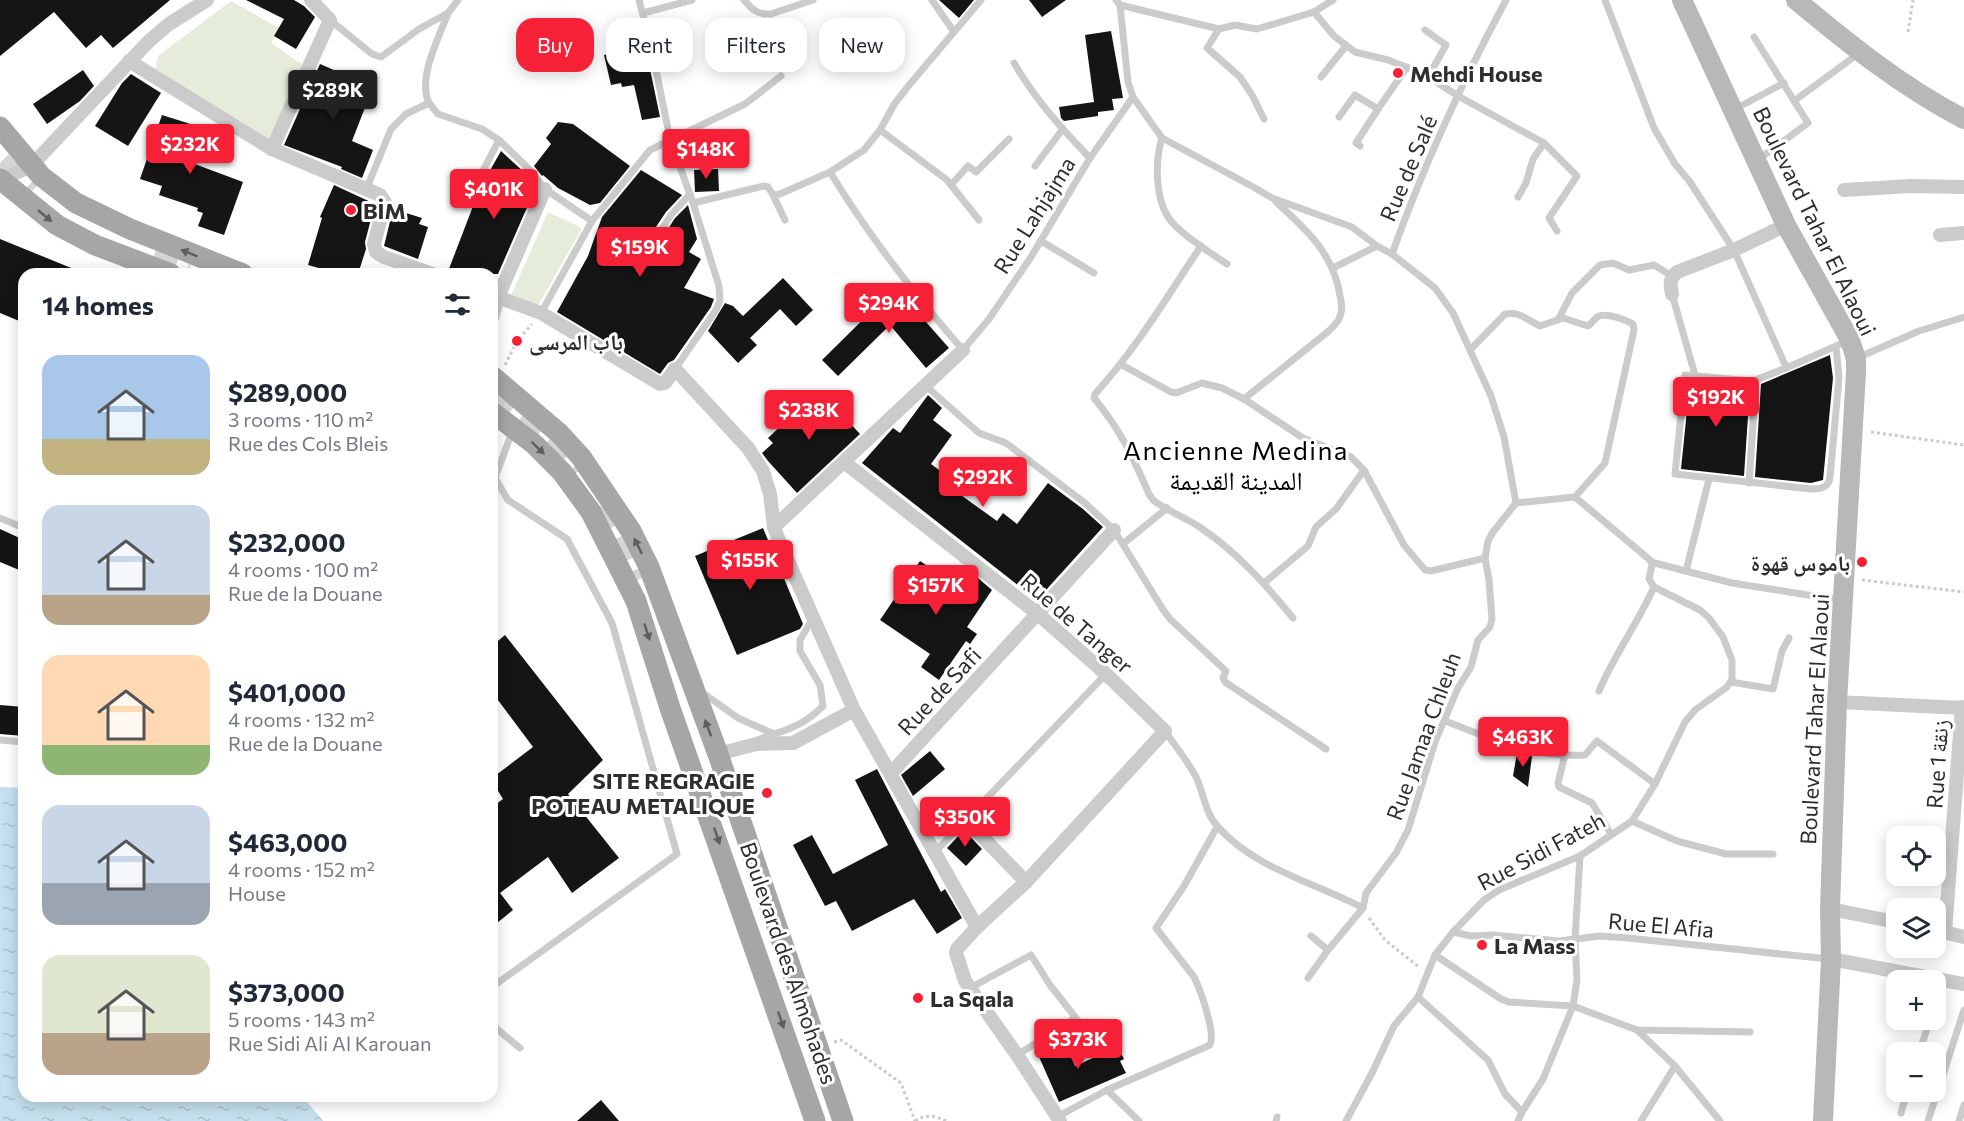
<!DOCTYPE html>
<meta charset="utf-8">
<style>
body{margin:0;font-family:Commissioner,"Noto Naskh Arabic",sans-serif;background:#f6f6f7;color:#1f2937;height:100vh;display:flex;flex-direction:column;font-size:22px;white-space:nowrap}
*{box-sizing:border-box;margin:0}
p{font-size:20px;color:#747a83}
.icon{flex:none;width:33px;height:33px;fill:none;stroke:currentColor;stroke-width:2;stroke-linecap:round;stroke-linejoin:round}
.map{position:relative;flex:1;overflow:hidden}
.sheet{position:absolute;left:18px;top:268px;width:480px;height:834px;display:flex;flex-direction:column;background:#fff;border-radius:18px;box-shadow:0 3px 15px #0003}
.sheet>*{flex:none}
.hud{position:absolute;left:516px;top:18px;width:570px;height:54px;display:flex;gap:12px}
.buttons{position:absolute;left:1886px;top:826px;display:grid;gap:12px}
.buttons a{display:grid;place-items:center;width:60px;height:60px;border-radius:12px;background:#fff;box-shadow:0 3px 15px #0003;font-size:30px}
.price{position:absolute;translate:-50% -51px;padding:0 14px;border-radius:6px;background:#f62037;color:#fff;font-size:20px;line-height:39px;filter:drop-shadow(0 2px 3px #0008)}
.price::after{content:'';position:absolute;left:50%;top:36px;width:18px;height:14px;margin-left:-9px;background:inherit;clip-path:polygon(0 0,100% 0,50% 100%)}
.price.selected{background:#222;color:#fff}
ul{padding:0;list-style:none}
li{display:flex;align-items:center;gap:18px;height:150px;padding:0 24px}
li span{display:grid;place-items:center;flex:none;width:168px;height:120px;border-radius:18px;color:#555}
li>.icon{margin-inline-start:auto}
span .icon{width:72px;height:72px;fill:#fffc;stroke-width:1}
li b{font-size:26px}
h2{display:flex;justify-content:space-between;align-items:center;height:72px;padding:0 24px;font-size:26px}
.chip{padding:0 21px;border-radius:18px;background:#fff;box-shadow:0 3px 15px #0003;font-size:21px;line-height:54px}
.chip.selected{background:#f62037;color:#fff}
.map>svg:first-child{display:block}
</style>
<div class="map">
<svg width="1964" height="1121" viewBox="0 0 1964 1121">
<defs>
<pattern id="water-ripples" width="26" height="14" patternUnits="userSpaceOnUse" patternTransform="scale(1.5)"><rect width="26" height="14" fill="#c5e0ef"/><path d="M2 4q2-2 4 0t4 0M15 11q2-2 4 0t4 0" fill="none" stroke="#aac0cd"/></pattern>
</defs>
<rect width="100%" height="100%" fill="#fff"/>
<g fill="#e5edda">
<polygon points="231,1 281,29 271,43 303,65 272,149 154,75 158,56"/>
<polygon points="548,212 582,228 536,309 510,298"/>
</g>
<polygon fill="url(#water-ripples)" points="0,787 24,788 24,1096 303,1097 323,1121 0,1121"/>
<g fill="#151515">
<polygon points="0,0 170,0 113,48 101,35 86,48 54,12 0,56"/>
<polygon points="246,0 294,0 304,6 315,17 296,49 274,36 284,19"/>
<polygon points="939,0 974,0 959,18"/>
<polygon points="1029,0 1066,0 1042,17"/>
<polygon points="1111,31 1123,98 1112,99 1114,110 1098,112 1098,116 1064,121 1061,118 1059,107 1094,102 1085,35"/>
<polygon points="645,45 660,117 642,120 634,85 622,87 621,83 611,85 604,55"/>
<polygon points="320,64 373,87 352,141 373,150 362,178 341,169 342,167 284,145"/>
<polygon points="83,70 94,86 80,101 47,124 33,104"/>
<polygon points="131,74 161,93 128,146 95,126 122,83"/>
<polygon points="162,115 203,128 192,163 243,182 224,235 198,226 203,213 197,211 198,208 159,195 162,186 140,179"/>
<polygon points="558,122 573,124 630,166 600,203 590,205 558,188 543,175 542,176 534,166 551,144 546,138"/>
<polygon points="501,151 524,172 536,187 498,274 447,274 480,188"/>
<polygon points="718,169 719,191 695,192 694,170"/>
<polygon points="641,170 682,195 666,212 646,242 646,248 650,250 655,249 675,218 688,205 697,239 689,252 701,259 684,288 714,299 711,307 674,360 668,363 660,374 557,312 588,256 602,217"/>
<polygon points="334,185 375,204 365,242 366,249 358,274 340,274 308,265 322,218 320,217"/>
<polygon points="393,209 422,218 419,224 428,227 418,259 384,246"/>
<polygon points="0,239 86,274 24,274 24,323 0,313"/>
<polygon points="783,278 813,310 796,326 780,309 750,338 757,345 738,363 708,331 725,303 733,306 743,316"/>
<polygon points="896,287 912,303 911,305 949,348 926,368 890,325 838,376 822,360"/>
<polygon points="1830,355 1833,378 1823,480 1811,483 1755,477 1761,384"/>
<polygon points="1690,381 1750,386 1744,476 1681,469"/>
<polygon points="819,390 860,434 797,493 768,461 762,453 773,443 768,438"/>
<polygon points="928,395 942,408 933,420 952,435 931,464 962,487 958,493 965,498 997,521 1003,513 1017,524 1048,483 1083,509 1103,527 1037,600 862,463 893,428 900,433"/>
<polygon points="763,528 803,624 800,629 737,655 695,556"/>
<polygon points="0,529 24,540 24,572 0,562"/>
<polygon points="920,561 968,593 978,578 992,590 967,627 977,634 970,644 966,641 939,680 921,667 930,654 880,620"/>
<polygon points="505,635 603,760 568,794 619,858 572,893 548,857 500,893 513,910 492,927 492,807 503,799 492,781 492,778 533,747 492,692 492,646"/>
<polygon points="0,705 24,707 24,736 0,734"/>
<polygon points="930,751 945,769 913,796 901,775"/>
<polygon points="1517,753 1532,756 1528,787 1513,776"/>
<polygon points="877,769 941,892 945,889 962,918 937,934 914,899 852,931 836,901 825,906 793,845 812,835 833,874 888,845 855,780"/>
<polygon points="964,830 982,849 966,866 947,848"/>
<polygon points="1063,1038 1075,1066 1118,1047 1124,1059 1120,1061 1126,1073 1059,1102 1036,1050"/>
<polygon points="601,1100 619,1121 577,1121"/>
</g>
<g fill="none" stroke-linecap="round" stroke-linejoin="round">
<g stroke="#d5d5d5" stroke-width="24" stroke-dasharray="24 12" stroke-linecap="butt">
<polyline points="0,163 30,193"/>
<polyline points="152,260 187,274"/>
<path d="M492 396C523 418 552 444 575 474"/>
<polyline points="598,508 620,545 635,581"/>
</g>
<g stroke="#cbcbcb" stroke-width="3" stroke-dasharray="3 3" stroke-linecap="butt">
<polyline points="1908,32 1913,0"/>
<polyline points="505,365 517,341 532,324"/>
<polyline points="1871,432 1964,445"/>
<polyline points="1862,580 1964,592"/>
<polyline points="1369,918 1385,940 1419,967"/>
<polyline points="834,1042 841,1040 901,1083 915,1121"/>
<path d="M915 1121C926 1114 934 1115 946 1121"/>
</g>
<g stroke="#cbcbcb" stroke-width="7">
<polyline points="639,0 652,50 670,139 693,203 719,286 720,301 716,310 675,369"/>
<path d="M744 0C752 9 757 15 771 14L813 0"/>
<polyline points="932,0 954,32"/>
<polyline points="1116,0 1120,5 1128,82 1133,97 1162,138 1257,189 1272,198 1352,227 1377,246 1392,254 1435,288 1453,313 1491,396 1504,437 1516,503 1493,532 1488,541 1485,558 1489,580 1492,619 1490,627 1478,640 1471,667 1458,688 1435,742 1408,830 1396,853 1366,893 1363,908 1328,950 1308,978"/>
<polyline points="1605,0 1654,128 1675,164 1690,182 1734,250 1786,367"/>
<polyline points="1120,5 1219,29 1235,25 1257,29 1314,12 1333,0"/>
<polyline points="1314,12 1334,36 1355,52 1388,60 1424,74 1458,96 1544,143 1577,176 1549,218 1557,231"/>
<polyline points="643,13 692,0"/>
<polyline points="330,20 372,54 381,57 419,29 448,13 458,0"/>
<polyline points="1219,29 1207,48 1240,77 1252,95 1264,119"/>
<polyline points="1425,30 1446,45 1428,77"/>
<polyline points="1754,37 1808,123 1759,159"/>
<path d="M1014 63C1035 99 1061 128 1090 158"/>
<polyline points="1321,77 1346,46"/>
<polyline points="1794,101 1858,54"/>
<polyline points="429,103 438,114 482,129 499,140 528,168 545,189 592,221"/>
<polyline points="1735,109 1784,83"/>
<polyline points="1339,117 1355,95 1378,109 1407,67"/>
<polyline points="880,130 947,180 979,220"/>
<path d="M1162 138C1155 160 1155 197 1168 217 1177 232 1211 253 1227 264"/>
<polyline points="1360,146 1356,143 1378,109"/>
<polyline points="1035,166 1062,130"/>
<path d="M830 172C869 236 914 294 963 350L989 319 1031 257 1090 158 1133 97"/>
<polyline points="951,185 968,166 976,172 1009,139"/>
<path d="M366 190 391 129 406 114 429 103C417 78 439 38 448 13"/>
<polyline points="773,195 785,220"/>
<polyline points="1518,197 1526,183 1533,159 1544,143"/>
<polyline points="693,203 764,186 768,187 773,195 780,194 830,172 864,150 880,130 895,103 910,84 981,0"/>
<polyline points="465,205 499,140"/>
<polyline points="1041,241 1094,273"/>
<polyline points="651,245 671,215 690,194"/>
<path d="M1201 246C1166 298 1137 348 1095 394L1094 398C1121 431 1132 455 1149 494L1153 500C1165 510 1187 518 1201 528 1238 553 1265 584 1293 618"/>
<path d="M1392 254C1423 167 1462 82 1506 0"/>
<polyline points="1333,268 1377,246"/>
<polyline points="1672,294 1695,375"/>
<polyline points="541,313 592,221 650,150 745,104 781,76"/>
<polyline points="1558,320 1572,293 1600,265 1613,263 1629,270 1654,265 1672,276"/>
<path d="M1836 346 1839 378 1830 477C1829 488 1820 489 1811 489L1675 474 1685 375 1752 381C1785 370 1816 354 1848 341"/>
<path d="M1471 349 1505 314C1520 311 1527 320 1540 326L1563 318 1588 326C1592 323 1595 318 1599 316 1608 313 1626 320 1633 324L1634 330 1605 463 1575 497"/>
<polyline points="1857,358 1919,331 1964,317"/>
<polyline points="1122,365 1171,392 1176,393 1202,383 1222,388 1244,399 1303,438 1351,457 1364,470 1404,545 1425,570 1431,571 1485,558"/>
<polyline points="926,386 979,433 1006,443 1085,503 1114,530 1162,608 1170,619 1226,671 1223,678 1225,682 1326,749"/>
<path d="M1244 399 1330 330C1333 326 1337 323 1339 319 1343 311 1342 304 1340 296 1334 254 1306 229 1276 202"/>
<polyline points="1749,483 1756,380"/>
<polyline points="0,518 24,528"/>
<polyline points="1123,544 1167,508"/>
<polyline points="1651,562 1732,583 1840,600"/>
<polyline points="1686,571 1709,479"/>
<polyline points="1264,583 1308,546 1316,527 1336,509 1364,470"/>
<polyline points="1731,682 1773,689 1782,651 1789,638"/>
<path d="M1599 691C1614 655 1638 623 1654 587"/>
<polyline points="703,693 738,718 774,734 757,740"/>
<path d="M1445 721C1493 739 1533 758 1585 755L1597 741 1655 784"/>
<path d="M1165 731C1175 746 1188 761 1196 777 1204 794 1205 813 1218 827 1257 870 1314 882 1363 908"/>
<path d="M774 734C794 728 808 721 823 706L820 685 800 651V640L813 618"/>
<polyline points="0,740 24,742"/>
<polyline points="1565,755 1558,783 1559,787 1592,803 1611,834"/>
<polyline points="1632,821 1677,841 1726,854 1773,854"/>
<polyline points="935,852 1106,674"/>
<polyline points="1453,932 1471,936 1492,935 1559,941 1600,936 1628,938 1829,959"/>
<polyline points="1311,936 1328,950"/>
<polyline points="1435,955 1501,999 1509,1002 1573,1006 1637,1030 1750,1032"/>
<polyline points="492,987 677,854 612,623 567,539 508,500 495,478 512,432"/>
<polyline points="970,988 1031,955 1050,985 1094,1041"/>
<polyline points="1418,997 1488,1060 1505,1094 1522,1112 1518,1121"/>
<polyline points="1935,1003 1943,979"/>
<polyline points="492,1025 520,1048"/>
<polyline points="1637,1030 1675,1066 1720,1121"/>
<polyline points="1919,1053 1930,1020"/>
<polyline points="1017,1055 1075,1018"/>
<polyline points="1107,1090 1139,1121"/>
<polyline points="1522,1112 1543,1079 1573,1006 1577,980 1575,939 1580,856"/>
<polyline points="1901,1113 1907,1092"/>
<path d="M1057 1117 1107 1090 1210 1045C1216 1033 1200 989 1194 977L1156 928 1184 886 1217 827"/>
<polyline points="1276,1121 1277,1117"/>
<polyline points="1346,1121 1372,1073 1394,1026 1418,997 1435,955 1453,932 1484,900 1499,890 1580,856 1632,821 1655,784 1685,722 1695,710 1727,687 1732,679 1732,660 1723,637 1709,618 1700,610 1654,587 1649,579 1652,565 1650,560 1575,497 1516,503"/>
<polyline points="1641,1121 1675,1066"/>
<polyline points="1928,1121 1964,1010"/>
<polyline points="1959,1121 1964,1105"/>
</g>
<g stroke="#cbcbcb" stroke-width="14">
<polyline points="129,61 272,149 380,195 385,202 374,244 376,252 384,257 433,274"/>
<polyline points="272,149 330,20 311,0"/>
<polyline points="0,181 32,165 148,42 169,24 207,0"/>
<polyline points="1844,190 1911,186 1964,187"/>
<polyline points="1940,235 1964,233"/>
<path d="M1672 294C1670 284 1669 279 1677 272L1734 250 1786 225"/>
<polyline points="492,295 541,313 660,384 665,383 675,369 748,448 763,471 770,494 774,527 778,538 854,710 977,927"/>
<polyline points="492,318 498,297 545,189"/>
<polyline points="844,462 1038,614 1106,674 1165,731 1026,882 977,927 957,949 956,953 965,981 1017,1055 1060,1121"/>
<polyline points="774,527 963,350"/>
<polyline points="1837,702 1964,708"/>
<polyline points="718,754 756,744 793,743 854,710"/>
<polyline points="891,773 1114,530"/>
<polyline points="967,821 1026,882"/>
<polyline points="1830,909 1896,922"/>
<polyline points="1935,930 1964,937"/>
<polyline points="1945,932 1962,707"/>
<polyline points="1831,959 1964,984"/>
</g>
<g stroke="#b8b8b8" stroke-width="20">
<polyline points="1682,0 1786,225 1850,340 1856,359 1856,372 1837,702 1830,909 1831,959 1823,1121"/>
<path d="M1796 0C1849 44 1902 87 1964 119"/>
</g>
<g stroke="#a6a6a6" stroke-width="21">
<polyline points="0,127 41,176 76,203 130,229 243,274"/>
<polyline points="0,179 57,225 95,245 171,274"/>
<polyline points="492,376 560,434 581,457 631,531 649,567 718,754 843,1121"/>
<polyline points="492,412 534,444 562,472 591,512 636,601 670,708 815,1121"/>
</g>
</g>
<defs><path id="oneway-solid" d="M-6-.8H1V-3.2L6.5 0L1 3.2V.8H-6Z" transform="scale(1.5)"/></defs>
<g fill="#5e5e5e">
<use href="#oneway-solid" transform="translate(45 216) rotate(40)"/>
<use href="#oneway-solid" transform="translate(189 253) rotate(-158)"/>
<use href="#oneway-solid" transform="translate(538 448) rotate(44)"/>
<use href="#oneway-solid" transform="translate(638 546) rotate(-117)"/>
<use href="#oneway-solid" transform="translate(647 632) rotate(72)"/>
<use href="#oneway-solid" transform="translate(708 728) rotate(-111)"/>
<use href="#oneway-solid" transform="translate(717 836) rotate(71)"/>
<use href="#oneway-solid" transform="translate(781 1020) rotate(71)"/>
</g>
<g fill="#f62037" stroke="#fff" stroke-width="2">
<circle cx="1398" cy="73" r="6"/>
<circle cx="351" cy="210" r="6"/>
<circle cx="517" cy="341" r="6"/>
<circle cx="1862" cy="562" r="6"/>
<circle cx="767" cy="793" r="6"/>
<circle cx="1482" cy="945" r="6"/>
<circle cx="918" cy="998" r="6"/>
</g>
<g text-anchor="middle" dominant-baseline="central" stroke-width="6" stroke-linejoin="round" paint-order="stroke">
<g font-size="22" font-weight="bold" fill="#2e2e2e" stroke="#fff" text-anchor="start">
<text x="1410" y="73">Mehdi House</text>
<text x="363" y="210">BİM</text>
<text x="529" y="341">باب المرسى</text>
<text x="1850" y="562" text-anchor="end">باموس قهوة</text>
<text x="755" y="780" text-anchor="end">SITE REGRAGIE<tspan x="755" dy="25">POTEAU METALIQUE</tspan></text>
<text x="1494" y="945">La Mass</text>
<text x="930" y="998">La Sqala</text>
</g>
<g font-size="22" fill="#2e2e2e" stroke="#fff">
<text transform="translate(1408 168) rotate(-67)">Rue de Salé</text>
<text transform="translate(1034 215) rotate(-58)">Rue Lahjajma</text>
<text transform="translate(1815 221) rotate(64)">Boulevard Tahar El Alaoui</text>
<text transform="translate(1077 623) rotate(41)">Rue de Tanger</text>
<text transform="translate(939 691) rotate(-47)">Rue de Safi</text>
<text transform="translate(1814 719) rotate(-87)">Boulevard Tahar El Alaoui</text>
<text transform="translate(1423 736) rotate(-70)">Rue Jamaa Chleuh</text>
<text transform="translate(1937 764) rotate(-86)">Rue 1 زنقة</text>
<text transform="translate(1541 851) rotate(-28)">Rue Sidi Fateh</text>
<text transform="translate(1661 925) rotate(5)">Rue El Afia</text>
<text transform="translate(789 963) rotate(71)">Boulevard des Almohades</text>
</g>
<g font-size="26" letter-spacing="1.5" fill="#000" stroke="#fff">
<text x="1236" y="449">Ancienne Medina<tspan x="1236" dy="30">المدينة القديمة</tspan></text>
</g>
</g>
</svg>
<div class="buttons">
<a><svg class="icon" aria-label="locate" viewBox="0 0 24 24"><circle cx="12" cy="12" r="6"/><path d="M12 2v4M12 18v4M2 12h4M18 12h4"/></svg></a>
<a><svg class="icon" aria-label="layers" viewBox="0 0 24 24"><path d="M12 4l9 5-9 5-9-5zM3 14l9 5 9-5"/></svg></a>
<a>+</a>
<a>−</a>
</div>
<b class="price selected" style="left:333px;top:121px">$289K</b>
<b class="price" style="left:190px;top:175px">$232K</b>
<b class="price" style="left:706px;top:180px">$148K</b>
<b class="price" style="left:494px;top:220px">$401K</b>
<b class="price" style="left:640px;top:278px">$159K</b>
<b class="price" style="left:889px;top:334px">$294K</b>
<b class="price" style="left:1716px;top:428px">$192K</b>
<b class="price" style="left:809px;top:441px">$238K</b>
<b class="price" style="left:983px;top:508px">$292K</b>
<b class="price" style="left:750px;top:591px">$155K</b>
<b class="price" style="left:936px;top:616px">$157K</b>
<b class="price" style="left:1523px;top:768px">$463K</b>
<b class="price" style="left:965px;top:848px">$350K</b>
<b class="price" style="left:1078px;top:1070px">$373K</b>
<div class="hud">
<a class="chip selected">Buy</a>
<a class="chip">Rent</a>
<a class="chip">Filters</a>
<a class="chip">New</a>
</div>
<section class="sheet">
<h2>14 homes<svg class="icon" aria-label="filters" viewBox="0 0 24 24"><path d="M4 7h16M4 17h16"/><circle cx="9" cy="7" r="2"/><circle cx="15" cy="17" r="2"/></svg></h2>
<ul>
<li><span style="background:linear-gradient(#a9c7e8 70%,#c2b280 0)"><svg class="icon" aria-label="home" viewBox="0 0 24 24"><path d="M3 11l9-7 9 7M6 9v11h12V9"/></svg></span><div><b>$289,000</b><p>3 rooms · 110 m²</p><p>Rue des Cols Bleis</p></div></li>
<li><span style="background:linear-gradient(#c9d6e8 75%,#b9a48a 0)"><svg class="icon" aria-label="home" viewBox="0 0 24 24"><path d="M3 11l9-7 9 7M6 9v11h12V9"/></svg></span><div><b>$232,000</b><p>4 rooms · 100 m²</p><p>Rue de la Douane</p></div></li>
<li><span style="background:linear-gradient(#ffd9b3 75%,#8fb573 0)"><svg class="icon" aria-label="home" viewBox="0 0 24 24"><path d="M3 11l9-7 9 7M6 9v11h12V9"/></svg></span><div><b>$401,000</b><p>4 rooms · 132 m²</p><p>Rue de la Douane</p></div></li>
<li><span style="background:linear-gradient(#c9d6e8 65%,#9aa5b1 0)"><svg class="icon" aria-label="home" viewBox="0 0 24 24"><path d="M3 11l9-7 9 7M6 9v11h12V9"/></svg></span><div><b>$463,000</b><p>4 rooms · 152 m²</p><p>House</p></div></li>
<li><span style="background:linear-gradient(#dfe7d0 65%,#b9a48a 0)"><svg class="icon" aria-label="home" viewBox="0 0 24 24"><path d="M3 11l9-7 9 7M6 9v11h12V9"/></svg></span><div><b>$373,000</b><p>5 rooms · 143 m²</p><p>Rue Sidi Ali Al Karouan</p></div></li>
</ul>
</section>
</div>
